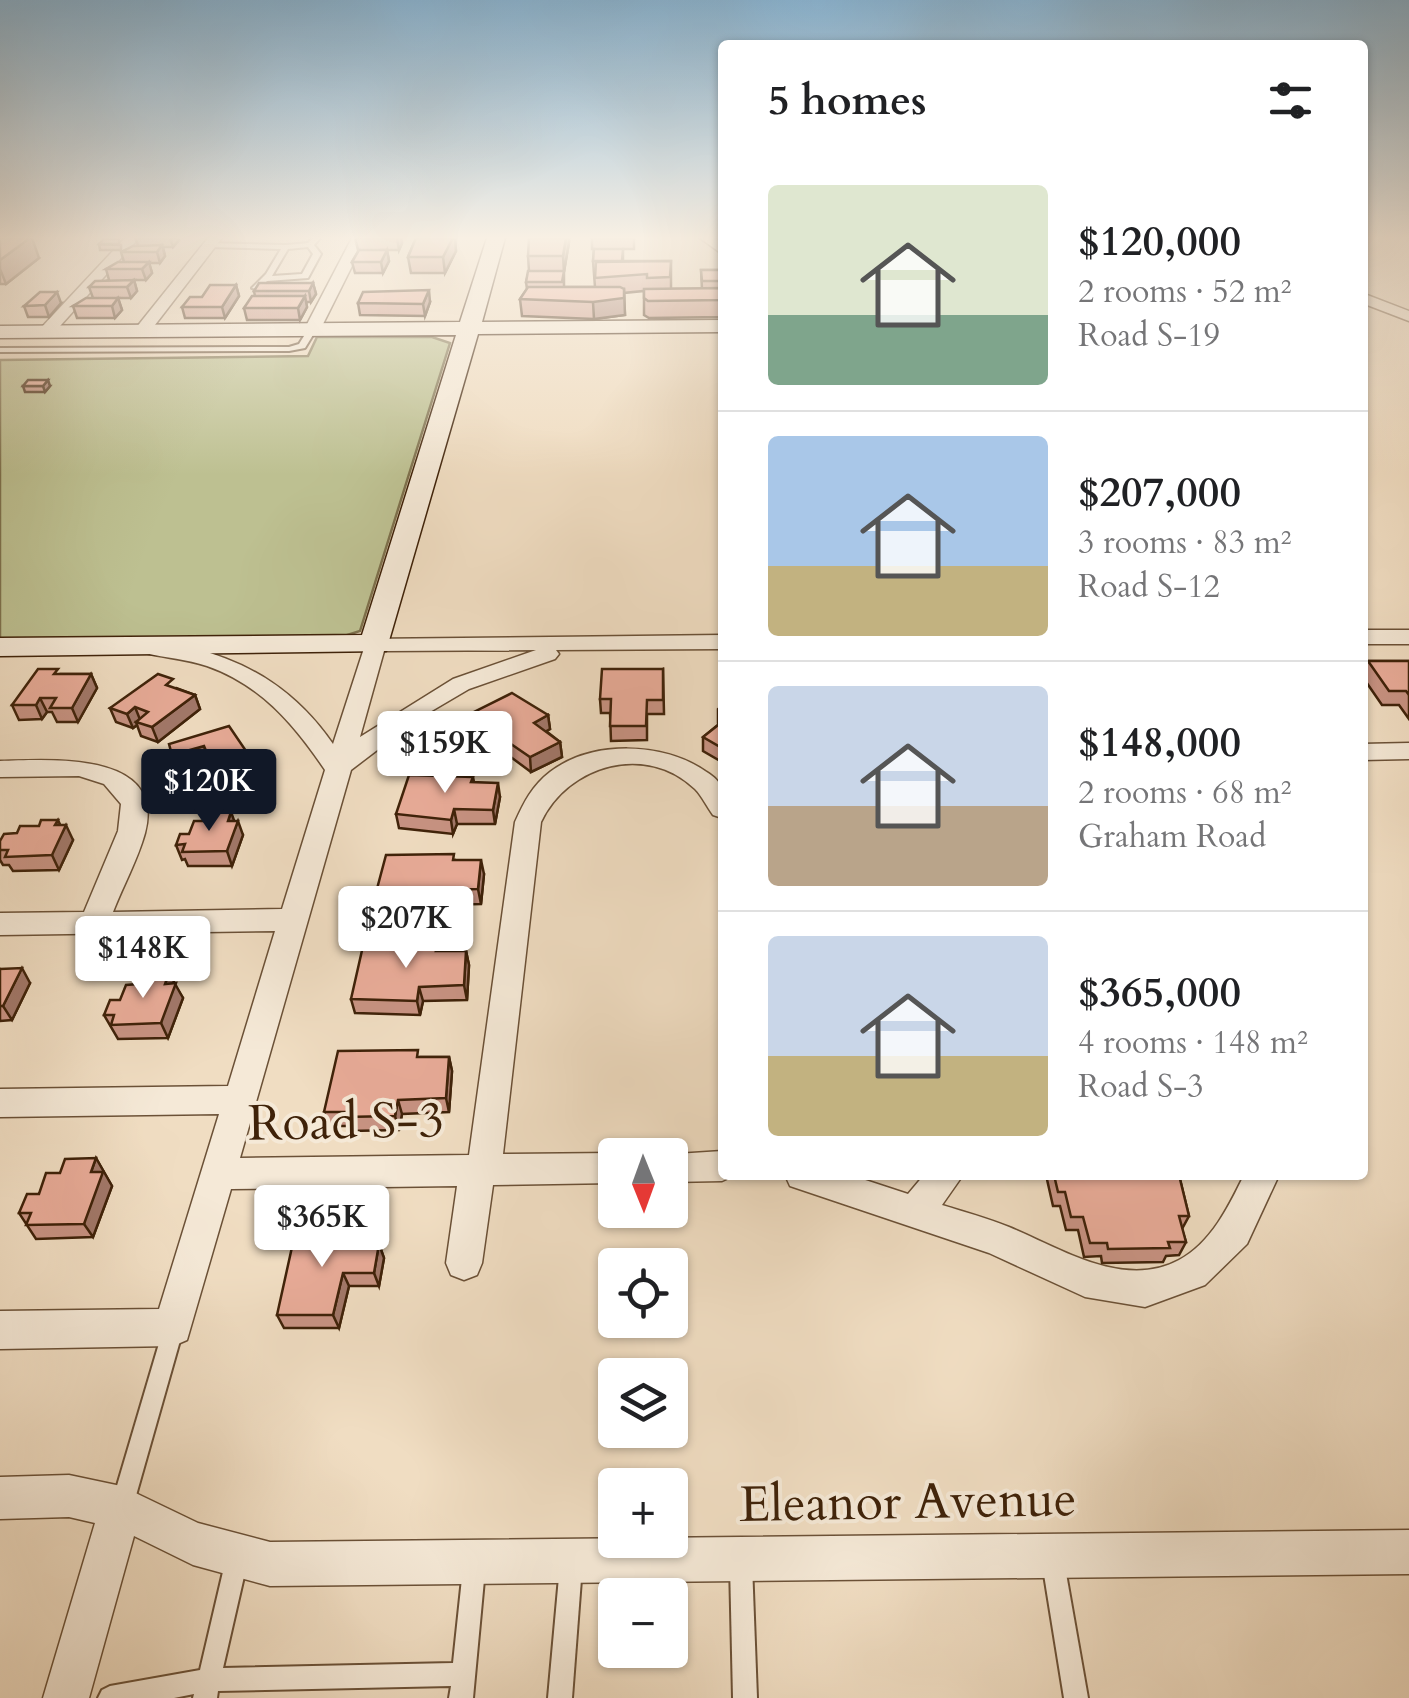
<!DOCTYPE html>
<meta charset="utf-8">
<style>
body{margin:0;font-family:Cardo,serif;background:#f2f2f2;color:#202124;height:100vh;display:flex;flex-direction:column;font-size:38px;white-space:nowrap}
*{box-sizing:border-box;margin:0}
p{font-size:32px;color:#757577}
.icon{flex:none;width:55px;height:55px;fill:none;stroke:currentColor;stroke-width:2;stroke-linecap:round;stroke-linejoin:round}
.map{position:relative;flex:1;overflow:hidden}
.details{position:absolute;left:718px;top:40px;width:650px;height:1140px;display:flex;flex-direction:column;background:#fff;border-radius:10px;box-shadow:0 2px 8px #0004}
.details>*{flex:none}
.needle{width:65px;rotate:179deg}
.fabs{position:absolute;left:598px;top:1138px;display:grid;gap:20px}
.fabs a{display:grid;place-items:center;width:90px;height:90px;border-radius:10px;background:#fff;box-shadow:0 2px 8px #0004;font-size:50px}
.price{position:absolute;translate:-50% -85px;padding:0 22px;border-radius:10px;background:#fff;color:#222;font-size:32px;line-height:65px;filter:drop-shadow(0 2px 5px #0008)}
.price::after{content:'';position:absolute;left:50%;top:60px;width:30px;height:22px;margin-left:-15px;background:inherit;clip-path:polygon(0 0,100% 0,50% 100%)}
.price.on{background:#111827;color:#fff}
ul{padding:0;list-style:none}
li{display:flex;align-items:center;gap:30px;height:250px;padding:0 50px}
li+li{border-top:2px solid #e0e0e0}
li span{display:grid;place-items:center;flex:none;width:280px;height:200px;border-radius:10px;color:#555}
li>.icon{margin-inline-start:auto}
span .icon{width:120px;height:120px;fill:#fffc;stroke-width:1}
li b{font-size:42px}
h2{display:flex;justify-content:space-between;align-items:center;height:120px;padding:0 50px;font-size:42px}
.map>svg:first-child{display:block}
</style>
<div class="map">
<svg width="1409" height="1698" viewBox="0 0 1409 1698">
<rect width="100%" height="100%" fill="#f0ddc2"/>
<filter id="stains"><feTurbulence type="fractalNoise" baseFrequency=".002" numOctaves="4"/><feColorMatrix values="0 0 0 0 .2 0 0 0 0 .09 0 0 0 0 .02 0 0 0 .5 -.17"/></filter>
<radialGradient id="worn" r=".72"><stop offset=".6" stop-color="#630" stop-opacity="0"/><stop offset="1" stop-color="#630" stop-opacity=".3"/></radialGradient>
<polygon fill="#bdc091" stroke="#7e714d" stroke-width="2.5" points="317,337 432,337 450,343 360,631 341,637 0,640 0,360 308,356"/>
<g fill="none" stroke-linecap="round" stroke-linejoin="round">
<g stroke="#6b5137" stroke-width="4">
<g id="lane">
<path d="M313 238H320L314 245 321 254 308 278 267 281 262 286 270 287 271 289 267 291 252 288 266 274 281 249 209 247 206 245 209 243 286 245 308 243ZM308 247 313 254 302 274 272 276 288 249Z"/>
<polygon points="309,328 316,330 305,348 289,351 0,352 0,348 289,347 299,344"/>
<polygon points="173,1321 180,1323 183,1330 133,1506 129,1513 122,1517 115,1513 111,1506 163,1330 166,1323"/>
<polygon points="237,1548 245,1551 248,1559 223,1668 453,1663 463,1569 466,1561 474,1558 482,1561 485,1569 473,1698 449,1698 451,1686 218,1691 217,1698 193,1698 194,1694 174,1698 98,1698 102,1690 110,1686 200,1670 226,1559 229,1551"/>
<polygon points="1053,1551 1061,1554 1064,1562 1088,1698 1064,1698 1042,1562 1045,1554"/>
<polygon points="741,1553 749,1556 752,1564 757,1698 733,1698 730,1564 733,1556"/>
<polygon points="571,1555 579,1558 582,1566 572,1698 548,1698 560,1566 563,1558"/>
</g>
</g>
<g stroke="#6b5137" stroke-width="3">
<g id="street">
<polygon points="125,238 139,238 52,335 40,335 40,329"/>
<polygon points="208,238 222,238 148,334 136,334 136,328"/>
<polygon points="352,238 366,238 320,330 306,333 304,330"/>
<polygon points="700,238 715,238 722,244 722,254"/>
<polygon points="1362,293 1409,311 1409,321 1362,303"/>
<rect x="1362" y="630" width="47" height="14"/>
<path d="M722 635V649L556 650 559 654 555 659 469 689 418 719 351 770 240 1158 469 1155 515 822C524 802 532 786 550 772 592 740 663 742 705 771 711 775 718 779 721 787 725 795 722 808 722 818L713 815C707 807 702 796 695 789 646 742 568 765 541 822L503 1154 615 1153 621 1155H615V1183L493 1185 482 1263 477 1275 464 1280 451 1275 446 1263 457 1186 231 1189 187 1340 173 1346 0 1349V1311L159 1309 219 1114 0 1117V1089L228 1086 275 931 0 935V913L84 912 118 831 121 804 104 784 79 776 0 777V761C48 760 167 750 145 833 138 859 123 886 113 912L282 909 325 770C294 724 261 685 207 666 187 659 166 658 145 653L142 648 145 643C159 640 177 644 192 648 252 663 297 692 333 744L367 639ZM536 650 453 679 360 737 384 651Z"/>
<polygon points="1409,743 1409,759 1362,760 1362,744"/>
<polygon points="722,1151 722,1175 735,1175 722,1181 670,1182 670,1155 661,1155"/>
<path d="M785 1175H850L908 1194 924 1175H963L942 1205C965 1212 987 1218 1009 1227 1060 1248 1124 1290 1179 1260 1211 1243 1229 1206 1244 1175H1279L1247 1244 1205 1285 1145 1307 1085 1297 989 1253 790 1186Z"/>
<polygon points="69,1475 121,1486 198,1523 270,1542 1409,1530 1409,1574 270,1586 193,1565 134,1536 89,1698 43,1698 95,1523 69,1517 0,1519 0,1477"/>
</g>
</g>
<g stroke="#3f2209" stroke-width="3">
<polygon id="secondary" points="487,238 505,238 482,322 722,320 722,332 478,334 386,651 0,656 0,638 362,635 456,335 0,338 0,326 460,322"/>
</g>
<use href="#lane" fill="#f5e9d7" fill-rule="evenodd"/>
<use href="#street" fill="#f5e9d7" fill-rule="evenodd"/>
<use href="#secondary" fill="#f5e9d7" fill-rule="evenodd"/>
</g>
<g fill="#c89383" stroke="#3f2209" stroke-width="2.5">
<polygon points="0,238 39,258 6,284 0,284"/>
<polygon points="135,238 178,238 179,240 173,247 163,247 165,256 160,263 149,263 152,273 146,280 134,280 137,291 131,298 118,298 122,310 115,318 77,318 73,306 93,298 89,287 109,280 106,269 124,262 121,252 138,245"/>
<polygon points="355,238 401,238 402,243 399,250 380,250 387,250 389,261 383,273 355,273 352,262 359,250 358,250"/>
<polygon points="416,238 455,238 456,251 445,273 411,273 408,257"/>
<polygon points="592,238 634,238 634,249 623,249 623,261 671,261 671,289 702,289 701,270 722,270 722,317 649,318 644,315 644,291 624,293 625,315 594,319 522,316 520,299 527,289 526,282 529,271 528,256 569,242 564,271 564,287 595,287 593,261 594,249 592,249"/>
<polygon points="99,244 121,245 121,250 100,250"/>
<polygon points="313,283 316,294 311,302 306,302 307,307 300,320 247,320 244,308 255,296 254,291"/>
<polygon points="236,285 239,296 225,318 185,318 182,307 202,297"/>
<polygon points="430,302 425,316 360,315 358,303"/>
<polygon points="61,303 49,317 28,317 24,306"/>
<polygon points="23,386 50,386 45,392 25,392"/>
<polygon points="1368,661 1409,661 1409,719 1399,705 1382,705 1362,676"/>
<polygon points="663,669 664,714 647,714 647,740 611,741 610,713 601,713 600,699"/>
<polygon points="60,674 91,674 97,688 78,722 57,722 52,712 47,712 42,719 19,720 12,705"/>
<polygon points="176,688 195,695 200,709 158,742 141,736 137,725 133,728 116,722 110,708"/>
<polygon points="722,706 722,762 703,751 703,737 719,724 718,723 718,709"/>
<polygon points="548,715 550,729 546,731 560,742 562,757 531,772 504,752 496,756 467,732 464,717"/>
<polygon points="473,777 474,782 500,797 495,824 457,824 453,834 399,828 396,814"/>
<polygon points="234,821 243,835 232,866 188,866 185,859 182,860 176,845 189,834"/>
<polygon points="60,825 73,840 59,870 13,871 9,865 3,865 0,860 0,841 17,833"/>
<polygon points="455,860 484,874 481,904 441,905 438,917 378,914 374,900"/>
<polygon points="439,951 466,951 469,965 467,1000 423,1001 420,1015 355,1013 351,999"/>
<polygon points="0,969 30,983 12,1020 0,1021"/>
<polygon points="174,984 183,998 168,1038 118,1039 104,1015 120,1000"/>
<polygon points="420,1057 449,1057 452,1071 449,1112 402,1114 399,1130 349,1131 347,1126 329,1126 324,1112"/>
<polygon points="96,1158 112,1186 93,1237 36,1239 19,1213 60,1173"/>
<polygon points="1046,1175 1179,1175 1189,1216 1182,1229 1186,1242 1179,1255 1166,1256 1163,1262 1102,1263 1101,1256 1084,1257 1078,1230 1066,1230 1060,1206 1053,1206"/>
<polygon points="351,1228 356,1241 355,1244 379,1244 384,1258 379,1286 349,1286 339,1328 284,1328 277,1315"/>
</g>
<g fill="#a2786a" stroke="#3f2209" stroke-width="2.5">
<polygon points="30,238 32,238 39,258 6,284 0,269 0,260"/>
<polygon points="170,238 178,238 179,240 173,247"/>
<polygon points="397,238 401,238 402,243 399,250"/>
<polygon points="451,238 455,238 456,251 445,273 443,257"/>
<polygon points="566,238 569,238 569,242 564,272 563,256"/>
<polygon points="162,245 165,256 160,263 157,252"/>
<polygon points="387,250 389,261 383,273 381,262"/>
<polygon points="149,262 152,273 146,280 142,269"/>
<polygon points="134,280 137,291 131,298 127,287"/>
<polygon points="313,283 316,294 311,302 309,291"/>
<polygon points="236,285 239,296 225,318 222,307"/>
<polygon points="624,289 625,315 594,319 593,302"/>
<polygon points="429,290 430,302 425,316 423,304"/>
<polygon points="57,292 61,303 49,317 45,305"/>
<polygon points="305,296 307,307 300,320 298,308"/>
<polygon points="118,298 122,310 115,318 112,306"/>
<polygon points="48,380 50,386 45,392 43,386"/>
<polygon points="91,674 97,688 78,722 72,708"/>
<polygon points="195,695 200,709 158,742 152,727"/>
<polygon points="40,698 47,712 42,719 36,705"/>
<polygon points="135,707 141,722 136,722 137,725 133,728 127,714"/>
<polygon points="548,715 550,729 536,737 534,723"/>
<polygon points="502,738 504,752 496,756 494,741"/>
<polygon points="560,742 562,757 531,772 530,757"/>
<polygon points="204,746 209,760 178,769 172,755"/>
<polygon points="246,751 250,766 238,770 241,778 219,784 214,770 232,755"/>
<polygon points="498,783 500,797 495,824 493,810"/>
<polygon points="454,809 457,824 453,834 451,820"/>
<polygon points="231,812 236,826 238,821 243,835 232,866 227,851 228,821"/>
<polygon points="58,820 63,831 66,825 73,840 59,870 52,855 55,825"/>
<polygon points="481,860 484,874 481,904 478,889"/>
<polygon points="438,890 441,905 438,917 435,902"/>
<polygon points="466,951 469,965 467,1000 464,985"/>
<polygon points="22,968 30,983 12,1020 3,1006"/>
<polygon points="169,973 183,998 168,1038 161,1023 165,984"/>
<polygon points="419,987 423,1001 420,1015 417,1001"/>
<polygon points="449,1057 452,1071 449,1112 446,1098"/>
<polygon points="398,1100 402,1114 399,1130 395,1116"/>
<polygon points="96,1158 112,1186 93,1237 84,1224 91,1172"/>
<polygon points="351,1228 356,1241 353,1258 347,1245"/>
<polygon points="379,1244 384,1258 379,1286 374,1273"/>
<polygon points="343,1273 349,1286 339,1328 333,1315"/>
</g>
<g fill="#e8ab98" stroke="#3f2209" stroke-width="2.5">
<polygon points="0,238 30,238 0,260"/>
<polygon points="416,238 453,238 443,257 408,257"/>
<polygon points="529,238 566,238 563,256 528,256"/>
<polygon points="104,239 119,239 119,244 99,244"/>
<polygon points="162,245 157,252 121,252 133,246"/>
<polygon points="594,249 623,249 622,261 593,261"/>
<polygon points="359,250 387,250 381,262 352,262"/>
<polygon points="671,261 670,277 647,278 647,274 595,278 596,262"/>
<polygon points="118,262 149,262 142,269 106,269"/>
<polygon points="701,270 722,270 722,281 702,281"/>
<polygon points="528,271 564,271 562,282 526,282"/>
<polygon points="134,280 127,287 89,287 95,281"/>
<polygon points="259,283 313,283 309,291 254,291"/>
<polygon points="210,285 236,285 222,307 182,307 190,297 202,297"/>
<polygon points="528,287 620,287 624,289 624,298 593,302 520,299"/>
<polygon points="722,288 722,300 648,301 644,298 644,289"/>
<polygon points="429,290 423,304 358,303 363,292"/>
<polygon points="40,292 57,292 45,305 24,306"/>
<polygon points="252,296 305,296 298,308 244,308"/>
<polygon points="86,298 118,298 112,306 73,306"/>
<polygon points="28,380 48,380 43,386 23,386"/>
<polygon points="1368,661 1409,661 1409,695 1406,691 1389,691"/>
<polygon points="38,669 58,669 54,674 91,674 72,708 50,708 56,698 40,698 36,705 12,705"/>
<polygon points="602,669 663,669 663,700 647,700 646,726 610,726 611,699 600,699"/>
<polygon points="158,674 173,679 166,685 195,695 152,727 136,722 148,712 135,707 127,714 110,708"/>
<polygon points="512,693 548,715 534,723 560,742 530,757 502,738 494,741 464,717"/>
<polygon points="722,722 722,748 703,737"/>
<polygon points="229,726 246,751 232,755 236,763 214,770 204,746 172,755 169,744"/>
<polygon points="409,775 473,777 471,782 498,783 493,810 454,809 451,820 396,814"/>
<polygon points="231,812 228,821 238,821 227,851 182,852 185,844 176,845 180,834 189,834 194,821 204,821 208,813"/>
<polygon points="41,820 58,820 55,825 66,825 52,855 5,857 8,850 0,850 0,841 4,834 17,833 20,826 39,826"/>
<polygon points="454,854 453,860 481,860 478,889 438,890 435,902 374,900 386,855"/>
<polygon points="438,945 436,951 466,951 464,985 419,987 417,1001 351,999 363,946"/>
<polygon points="22,968 3,1006 0,1006 0,969"/>
<polygon points="142,973 169,973 165,984 176,983 161,1023 111,1025 114,1015 104,1015 110,1000 120,1000 126,985 138,984"/>
<polygon points="418,1050 417,1057 449,1057 446,1098 398,1100 395,1116 344,1117 345,1112 324,1112 338,1051"/>
<polygon points="96,1158 91,1172 103,1172 84,1224 26,1225 31,1213 19,1213 27,1194 39,1194 46,1173 60,1173 65,1159"/>
<polygon points="1054,1175 1179,1175 1189,1216 1179,1216 1186,1242 1168,1242 1170,1248 1108,1249 1107,1243 1090,1243 1083,1217 1071,1217 1065,1192 1058,1192"/>
<polygon points="351,1228 347,1245 379,1244 374,1273 343,1273 333,1315 277,1315 296,1229"/>
</g>
<linearGradient id="sky" x2="0" y2="1"><stop stop-color="#89b6d6"/><stop offset="0.5" stop-color="#f8f0e4"/><stop offset="1" stop-color="#f8f0e4" stop-opacity="0"/></linearGradient>
<rect width="1409" height="475" fill="url(#sky)"/>
<g text-anchor="middle" dominant-baseline="central" stroke-width="8" stroke-linejoin="round" paint-order="stroke">
<g font-size="50" fill="#3f2209" stroke="#f5e9d7">
<text transform="translate(346 1122) rotate(-1)">Road S-3</text>
<text transform="translate(908 1502) rotate(-1)">Eleanor Avenue</text>
</g>
</g>
<rect width="100%" height="100%" filter="url(#stains)"/>
<rect width="100%" height="100%" fill="url(#worn)"/>
</svg>
<div class="fabs">
<a><svg class="needle" viewBox="-14 -14 28 28"><path d="M0-13l5 13h-10z" fill="#e53935"/><path d="M0 13l5-13h-10z" fill="#757577"/></svg></a>
<a><svg class="icon" aria-label="locate" viewBox="0 0 24 24"><circle cx="12" cy="12" r="6"/><path d="M12 2v4M12 18v4M2 12h4M18 12h4"/></svg></a>
<a><svg class="icon" aria-label="layers" viewBox="0 0 24 24"><path d="M12 4l9 5-9 5-9-5zM3 14l9 5 9-5"/></svg></a>
<a>+</a>
<a>−</a>
</div>
<b class="price" style="left:445px;top:796px">$159K</b>
<b class="price on" style="left:209px;top:834px">$120K</b>
<b class="price" style="left:406px;top:971px">$207K</b>
<b class="price" style="left:143px;top:1001px">$148K</b>
<b class="price" style="left:322px;top:1270px">$365K</b>
<section class="details">
<h2>5 homes<svg class="icon" aria-label="filters" viewBox="0 0 24 24"><path d="M4 7h16M4 17h16"/><circle cx="9" cy="7" r="2"/><circle cx="15" cy="17" r="2"/></svg></h2>
<ul>
<li><span style="background:linear-gradient(#dfe7d0 65%,#7fa58c 0)"><svg class="icon" aria-label="home" viewBox="0 0 24 24"><path d="M3 11l9-7 9 7M6 9v11h12V9"/></svg></span><div><b>$120,000</b><p>2 rooms · 52 m²</p><p>Road S-19</p></div></li>
<li><span style="background:linear-gradient(#a9c7e8 65%,#c2b280 0)"><svg class="icon" aria-label="home" viewBox="0 0 24 24"><path d="M3 11l9-7 9 7M6 9v11h12V9"/></svg></span><div><b>$207,000</b><p>3 rooms · 83 m²</p><p>Road S-12</p></div></li>
<li><span style="background:linear-gradient(#c9d6e8 60%,#b9a48a 0)"><svg class="icon" aria-label="home" viewBox="0 0 24 24"><path d="M3 11l9-7 9 7M6 9v11h12V9"/></svg></span><div><b>$148,000</b><p>2 rooms · 68 m²</p><p>Graham Road</p></div></li>
<li><span style="background:linear-gradient(#c9d6e8 60%,#c2b280 0)"><svg class="icon" aria-label="home" viewBox="0 0 24 24"><path d="M3 11l9-7 9 7M6 9v11h12V9"/></svg></span><div><b>$365,000</b><p>4 rooms · 148 m²</p><p>Road S-3</p></div></li>
</ul>
</section>
</div>
